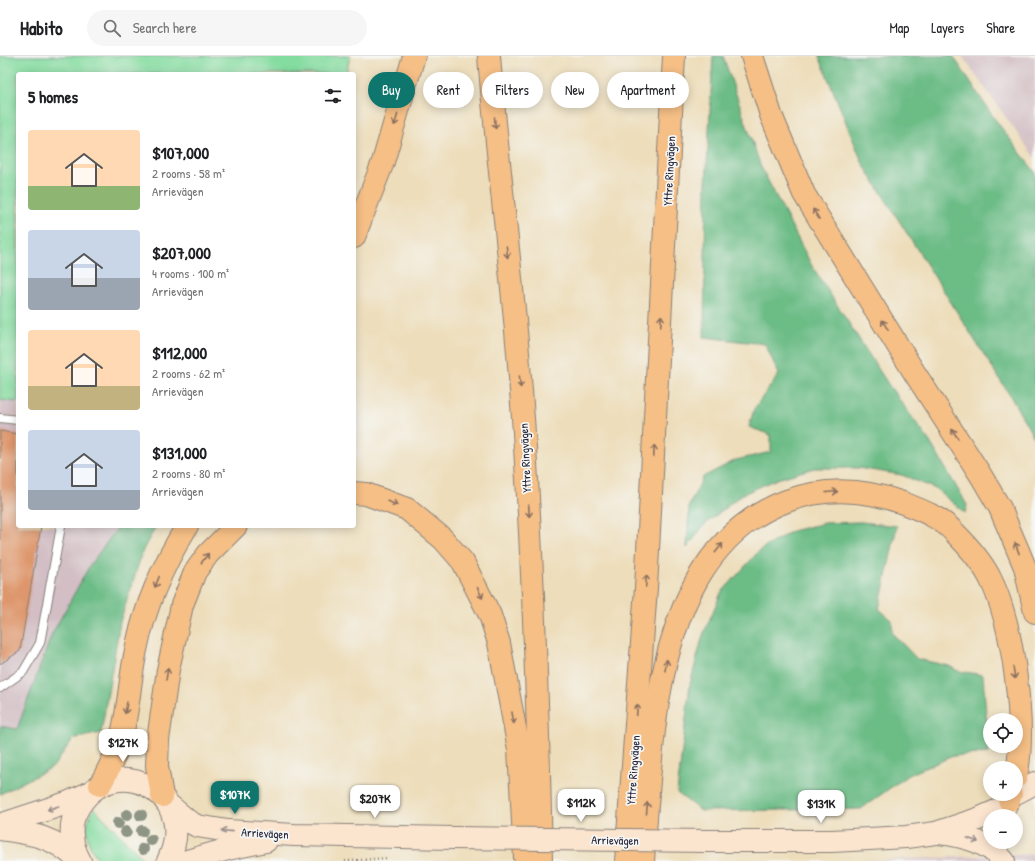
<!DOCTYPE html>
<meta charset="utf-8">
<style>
body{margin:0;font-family:"Patrick Hand",sans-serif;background:#f6f6f6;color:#202124;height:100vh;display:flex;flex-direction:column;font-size:15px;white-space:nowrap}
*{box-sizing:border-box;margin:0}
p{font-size:13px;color:#757577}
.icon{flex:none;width:22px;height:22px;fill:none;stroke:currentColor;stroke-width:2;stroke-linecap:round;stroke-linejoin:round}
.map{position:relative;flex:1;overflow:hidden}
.sheet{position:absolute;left:16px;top:16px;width:340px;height:456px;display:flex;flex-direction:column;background:#fff;border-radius:4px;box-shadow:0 2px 10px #0003}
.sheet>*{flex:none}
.hud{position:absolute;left:368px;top:16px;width:380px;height:36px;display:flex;gap:8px}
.fabs{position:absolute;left:983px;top:657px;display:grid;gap:8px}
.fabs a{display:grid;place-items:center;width:40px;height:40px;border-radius:50%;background:#fff;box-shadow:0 2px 10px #0003;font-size:20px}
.price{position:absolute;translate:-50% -34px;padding:0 9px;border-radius:8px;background:#fff;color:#222;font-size:13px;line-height:26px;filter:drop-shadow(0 1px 2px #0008)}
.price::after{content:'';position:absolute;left:50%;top:24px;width:12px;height:9px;margin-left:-6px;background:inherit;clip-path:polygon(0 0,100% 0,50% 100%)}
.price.current{background:#0f766e;color:#fff}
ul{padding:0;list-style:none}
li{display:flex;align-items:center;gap:12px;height:100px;padding:0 12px}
li span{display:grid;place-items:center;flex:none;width:112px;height:80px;border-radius:4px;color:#555}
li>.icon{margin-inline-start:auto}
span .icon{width:48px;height:48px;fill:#fffc;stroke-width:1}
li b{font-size:17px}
h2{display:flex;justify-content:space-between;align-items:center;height:48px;padding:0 12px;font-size:17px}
.chip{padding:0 14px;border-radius:18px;background:#fff;box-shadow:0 2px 10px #0003;font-size:14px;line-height:36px}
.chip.current{background:#0f766e;color:#fff}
header{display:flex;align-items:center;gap:24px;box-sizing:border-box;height:56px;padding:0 20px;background:#fff;border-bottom:1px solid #e0e0e0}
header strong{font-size:19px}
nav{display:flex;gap:22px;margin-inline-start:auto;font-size:14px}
.search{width:280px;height:36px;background:#f6f6f6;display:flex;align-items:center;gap:10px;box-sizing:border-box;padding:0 14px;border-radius:22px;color:#757577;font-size:15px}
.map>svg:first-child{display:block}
</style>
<header>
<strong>Habito</strong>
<div class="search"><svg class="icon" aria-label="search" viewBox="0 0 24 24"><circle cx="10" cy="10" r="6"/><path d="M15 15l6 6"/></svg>Search here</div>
<nav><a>Map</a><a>Layers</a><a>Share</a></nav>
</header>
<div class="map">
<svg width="1035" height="805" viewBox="0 0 1035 805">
<rect width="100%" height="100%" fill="#f6f6f2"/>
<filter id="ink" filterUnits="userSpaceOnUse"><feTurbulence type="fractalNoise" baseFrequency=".025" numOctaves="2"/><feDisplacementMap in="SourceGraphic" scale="8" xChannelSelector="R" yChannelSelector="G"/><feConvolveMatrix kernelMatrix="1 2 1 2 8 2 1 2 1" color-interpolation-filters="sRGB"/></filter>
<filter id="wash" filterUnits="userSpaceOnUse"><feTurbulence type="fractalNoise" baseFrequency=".012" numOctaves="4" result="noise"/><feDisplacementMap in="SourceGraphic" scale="16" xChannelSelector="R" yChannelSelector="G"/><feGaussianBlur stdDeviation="0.9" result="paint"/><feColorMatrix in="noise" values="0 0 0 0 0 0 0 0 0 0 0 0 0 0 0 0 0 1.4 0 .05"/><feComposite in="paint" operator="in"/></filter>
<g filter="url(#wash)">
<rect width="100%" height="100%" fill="#edddba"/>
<g fill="#d2bec4">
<polygon points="962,0 1035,0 1035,102"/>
<polygon points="0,344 18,346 18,470 119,470 90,509 52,578 17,673 0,670"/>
<polygon points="1035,798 1035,805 856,805"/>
</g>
<g fill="#85dca0" stroke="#547f6e">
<polygon points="0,0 350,0 346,18 18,18 18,346 0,344"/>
<path d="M94 752 145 805 99 804C86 788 82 770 94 752Z"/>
</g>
<g fill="#6cbc86" stroke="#476f60">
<polygon points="713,0 723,0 761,111 812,210 888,328 930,386 967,449 965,457 936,433 902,419 858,412 814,412 777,423 741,439 704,469 687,492 689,450 703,421 736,404 771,396 771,379 749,371 754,353 779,318 765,288 704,281 706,129"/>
<polygon points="819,0 953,0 994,62 1035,116 1035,383 1009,338 863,108"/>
<polygon points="861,466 897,470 879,553 892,564 892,577 917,603 949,610 958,615 983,619 989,697 953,700 908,719 861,753 701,755 677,737 690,628 703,579 721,537 760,494 792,475 825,467"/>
<polygon points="119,470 156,470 143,494 120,566 101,677 73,683 53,711 0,738 0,670 17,673 52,578 90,509"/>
</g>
<g id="blocks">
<polygon fill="#de976d" points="0,375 18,378 18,470 41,470 20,595 0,608"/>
</g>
</g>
<g filter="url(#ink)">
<use href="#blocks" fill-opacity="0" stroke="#88807a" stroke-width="1"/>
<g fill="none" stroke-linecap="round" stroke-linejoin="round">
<g stroke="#88807a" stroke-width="10">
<g id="lane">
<polyline points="0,362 18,364"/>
<polyline points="0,632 23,616 40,587 61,470"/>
</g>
</g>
<g stroke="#88807a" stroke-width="24">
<g id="secondary">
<polyline points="1016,737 1035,727"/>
<polyline points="170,750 188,765 197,770 228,775 294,779 454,782"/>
<polyline points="0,769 67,747 89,737"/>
<path d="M0 773C32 777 55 781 79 805"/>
<path d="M939 777C965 780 987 786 1004 805"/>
<polyline points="707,785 832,785 906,781 936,777 978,763 1005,751"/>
<path d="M80 805C72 791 68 771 76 756 109 690 202 735 168 805"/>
<polyline points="187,805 228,793 266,785"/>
</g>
</g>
<g stroke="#88807a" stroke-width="24">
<g id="highway">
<path d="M489 0C498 112 513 223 521 335 533 492 538 648 541 805"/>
<polyline points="752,0 771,59 804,138 914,316 980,418 1000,452 1025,511 1035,556"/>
<polyline points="354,181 383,106 414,0"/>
<polyline points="354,437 366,438 407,453 443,483 463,506 490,559 499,587 519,693 525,802"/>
<path d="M100 729C109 713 117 697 122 678 129 651 130 622 136 594 145 549 163 509 187 470"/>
<polyline points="162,740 157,710 158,684 168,614 182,549 195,516 208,498 236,470"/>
<polyline points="1009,744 1011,738"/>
<polyline points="626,805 646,532 674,0"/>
<path d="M643 805C650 715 652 602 698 522 742 447 821 417 903 447 921 454 942 462 955 477 968 490 983 507 991 524 1013 569 1027 672 1016 721"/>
</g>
</g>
<polyline stroke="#88807a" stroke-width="2.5" stroke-dasharray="1 3" stroke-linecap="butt" points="345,805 388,802"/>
<use href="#lane" stroke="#fff" stroke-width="8"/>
<use href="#secondary" stroke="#fbe5cf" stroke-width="22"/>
<use href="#highway" stroke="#f5bf86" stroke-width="22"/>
<g stroke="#88807a" stroke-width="24" stroke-linecap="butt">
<polyline id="secondary-bridge" points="454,782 707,785"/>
</g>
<use href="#secondary-bridge" stroke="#fbe5cf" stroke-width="22"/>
</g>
<g fill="#8e9585">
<circle cx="127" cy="759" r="6"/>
<circle cx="141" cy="759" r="6"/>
<circle cx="118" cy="767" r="6"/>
<circle cx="142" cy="775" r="6"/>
<circle cx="126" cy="776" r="6"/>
<circle cx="151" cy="784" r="6"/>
<circle cx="143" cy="793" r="6"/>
</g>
<defs><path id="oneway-shaft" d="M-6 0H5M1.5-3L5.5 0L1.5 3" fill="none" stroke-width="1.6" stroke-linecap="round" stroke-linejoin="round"/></defs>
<g stroke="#8c7060">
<use href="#oneway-shaft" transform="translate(396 64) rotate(107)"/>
<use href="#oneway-shaft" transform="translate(495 67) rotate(85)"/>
<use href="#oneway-shaft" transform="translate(816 158) rotate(-122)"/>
<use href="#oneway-shaft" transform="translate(507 196) rotate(84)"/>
<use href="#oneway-shaft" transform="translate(661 265) rotate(-87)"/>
<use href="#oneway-shaft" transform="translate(885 269) rotate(-122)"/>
<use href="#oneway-shaft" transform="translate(520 326) rotate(84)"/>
<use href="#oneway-shaft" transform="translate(955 378) rotate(-123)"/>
<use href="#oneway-shaft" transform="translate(654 395) rotate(-87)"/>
<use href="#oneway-shaft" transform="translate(832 436) rotate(-5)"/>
<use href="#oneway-shaft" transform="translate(392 447) rotate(22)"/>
<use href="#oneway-shaft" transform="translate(529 455) rotate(87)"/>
<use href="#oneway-shaft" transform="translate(719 492) rotate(-51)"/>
<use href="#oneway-shaft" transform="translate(1017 492) rotate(-111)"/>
<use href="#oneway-shaft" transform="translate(205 502) rotate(-53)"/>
<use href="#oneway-shaft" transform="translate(646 525) rotate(-87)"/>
<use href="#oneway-shaft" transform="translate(157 526) rotate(112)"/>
<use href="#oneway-shaft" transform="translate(480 537) rotate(65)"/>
<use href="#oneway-shaft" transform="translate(666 609) rotate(-80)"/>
<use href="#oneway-shaft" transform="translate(1014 617) rotate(81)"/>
<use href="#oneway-shaft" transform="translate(167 618) rotate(-81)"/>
<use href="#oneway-shaft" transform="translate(126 652) rotate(99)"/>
<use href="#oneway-shaft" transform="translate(637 654) rotate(-86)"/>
<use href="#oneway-shaft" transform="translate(513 662) rotate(80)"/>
<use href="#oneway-shaft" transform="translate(647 752) rotate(-85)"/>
</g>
<g stroke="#998d8c">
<use href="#oneway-shaft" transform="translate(53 752) rotate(161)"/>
<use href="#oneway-shaft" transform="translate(227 775) rotate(-174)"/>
<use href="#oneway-shaft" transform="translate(973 784) rotate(20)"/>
</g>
</g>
<g text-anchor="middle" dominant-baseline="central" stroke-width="3.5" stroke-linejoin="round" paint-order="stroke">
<g font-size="12" fill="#22223b" stroke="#f6f6f2">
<text transform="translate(669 115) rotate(-87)">Yttre Ringvägen</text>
<text transform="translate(525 402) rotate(-93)">Yttre Ringvägen</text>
<text transform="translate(633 714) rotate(-86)">Yttre Ringvägen</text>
<text transform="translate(265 777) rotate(3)">Arrievägen</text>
<text transform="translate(615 784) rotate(1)">Arrievägen</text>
</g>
</g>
</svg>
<div class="fabs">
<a><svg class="icon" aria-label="locate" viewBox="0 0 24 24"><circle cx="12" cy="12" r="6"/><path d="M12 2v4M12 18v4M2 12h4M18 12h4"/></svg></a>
<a>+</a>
<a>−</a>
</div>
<b class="price" style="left:123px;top:707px">$127K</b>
<b class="price current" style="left:235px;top:759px">$107K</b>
<b class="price" style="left:375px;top:763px">$207K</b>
<b class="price" style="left:581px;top:767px">$112K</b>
<b class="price" style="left:821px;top:768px">$131K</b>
<div class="hud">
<a class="chip current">Buy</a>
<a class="chip">Rent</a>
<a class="chip">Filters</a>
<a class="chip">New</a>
<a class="chip">Apartment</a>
</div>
<section class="sheet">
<h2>5 homes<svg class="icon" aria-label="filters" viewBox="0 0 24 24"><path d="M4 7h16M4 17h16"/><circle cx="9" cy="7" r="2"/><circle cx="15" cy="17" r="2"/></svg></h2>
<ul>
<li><span style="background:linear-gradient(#ffd9b3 70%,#8fb573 0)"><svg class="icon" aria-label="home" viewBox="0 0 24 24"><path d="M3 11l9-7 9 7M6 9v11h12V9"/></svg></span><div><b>$107,000</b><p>2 rooms · 58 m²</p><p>Arrievägen</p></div></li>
<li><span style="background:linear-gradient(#c9d6e8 60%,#9aa5b1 0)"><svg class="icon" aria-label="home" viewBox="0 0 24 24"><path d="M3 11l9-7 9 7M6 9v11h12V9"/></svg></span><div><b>$207,000</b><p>4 rooms · 100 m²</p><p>Arrievägen</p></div></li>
<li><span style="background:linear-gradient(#ffd9b3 70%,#c2b280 0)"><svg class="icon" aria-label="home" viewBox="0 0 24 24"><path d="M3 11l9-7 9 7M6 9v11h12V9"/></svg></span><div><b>$112,000</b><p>2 rooms · 62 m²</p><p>Arrievägen</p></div></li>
<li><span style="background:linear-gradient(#c9d6e8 75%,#9aa5b1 0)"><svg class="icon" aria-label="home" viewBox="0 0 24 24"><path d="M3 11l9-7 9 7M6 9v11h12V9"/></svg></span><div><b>$131,000</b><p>2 rooms · 80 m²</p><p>Arrievägen</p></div></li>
</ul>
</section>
</div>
